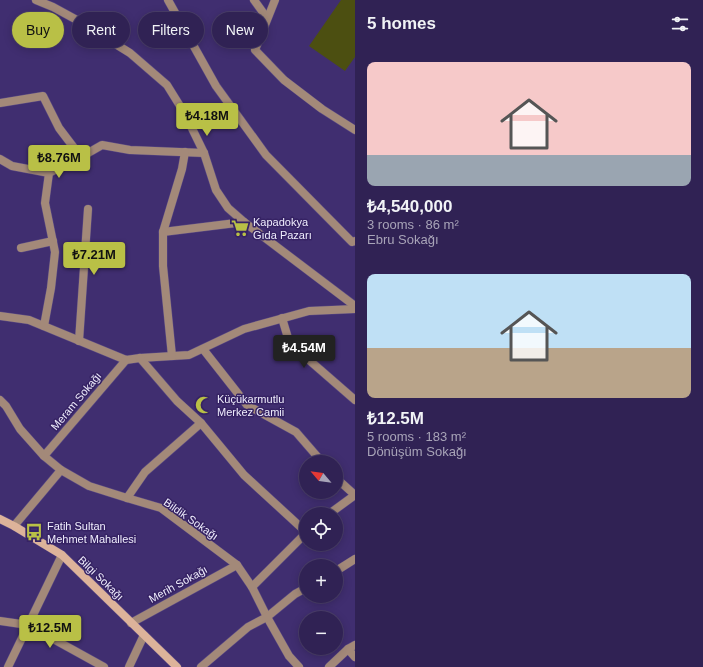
<!DOCTYPE html>
<meta charset="utf-8">
<style>
body{margin:0;font-family:Arial,sans-serif;background:#3c2f5e;color:#f1f3f6;height:100vh;display:flex;flex-direction:column;font-size:15px;white-space:nowrap}
*{box-sizing:border-box;margin:0}
p{font-size:13px;color:#a8a4b8}
.icon{flex:none;width:22px;height:22px;fill:none;stroke:currentColor;stroke-width:2;stroke-linecap:round;stroke-linejoin:round}
.map{position:relative;flex:1;overflow:hidden}
.details{display:flex;flex-direction:column;background:#302254;width:348px}
.details>*{flex:none}
.guide{position:absolute;left:12px;top:12px;width:283px;height:36px;display:flex;gap:8px}
.needle{width:26px;rotate:299deg}
.buttons{position:absolute;left:299px;top:455px;display:grid;gap:8px}
.buttons a{display:grid;place-items:center;width:44px;height:44px;border-radius:50%;background:#302254;box-shadow:0 2px 10px #0003,0 0 0 1px #4b3f6b;font-size:20px}
.price{position:absolute;translate:-50% -34px;padding:0 9px;border-radius:4px;background:#b9c046;color:#111;font-size:13px;line-height:26px;filter:drop-shadow(0 1px 2px #0008)}
.price::after{content:'';position:absolute;left:50%;top:24px;width:12px;height:9px;margin-left:-6px;background:inherit;clip-path:polygon(0 0,100% 0,50% 100%)}
.price.current{background:#222;color:#fff}
ul{padding:0;list-style:none}
li{display:grid;align-content:center;gap:8px;height:212px;padding:0 12px}
li span{display:grid;place-items:center;height:124px;border-radius:8px;color:#555}
li>.icon{margin-inline-start:auto}
span .icon{width:72px;height:72px;fill:#fffc;stroke-width:1}
li b{font-size:17px}
h2{display:flex;justify-content:space-between;align-items:center;height:48px;padding:0 12px;font-size:17px}
.tag{padding:0 14px;border-radius:18px;background:#302254;box-shadow:0 2px 10px #0003,0 0 0 1px #4b3f6b;font-size:14px;line-height:36px}
.tag.current{background:#b9c046;color:#111}
main{display:flex;flex:1;min-height:0}
.map>svg:first-child{display:block}
</style>
<main>
<div class="map">
<svg width="355" height="667" viewBox="0 0 355 667">
<rect width="100%" height="100%" fill="#402e70"/>
<polygon fill="#4c4f11" points="341,0 355,0 355,57 345,71 309,46"/>
<g fill="none" stroke-linecap="round" stroke-linejoin="round">
<g stroke="#584984" stroke-width="9">
<g id="street">
<polyline points="36,0 53,7 75,19 130,53 167,85 185,114 204,153 216,190 228,208 244,222 355,306"/>
<polyline points="168,0 216,86 266,155 352,242 355,241"/>
<polyline points="254,0 267,18"/>
<polyline points="275,0 255,50 284,80 322,109 355,130"/>
<polyline points="0,103 43,96 59,128 81,157"/>
<polyline points="0,159 12,166 49,173"/>
<polyline points="163,232 244,222"/>
<polyline points="21,248 53,241"/>
<polyline points="0,316 29,320 126,360 140,358 189,355 244,329 309,311 355,309"/>
<polyline points="282,318 288,338 309,360 355,400"/>
<polyline points="44,326 51,288 55,252 45,203 49,173 81,157 102,145 130,150 204,153"/>
<polyline points="79,341 88,209"/>
<polyline points="203,349 247,405 296,432 322,462"/>
<polyline points="172,356 163,266 163,232 182,169 185,152"/>
<polyline points="140,358 177,401 201,423"/>
<polyline points="0,400 6,406 20,429 44,456 61,470 89,486 127,498 161,508 237,565 252,587 267,617 289,656 299,667"/>
<polyline points="44,456 126,360"/>
<polyline points="127,498 145,472 201,423 244,475 306,532"/>
<polyline points="329,514 355,495 336,478"/>
<polyline points="14,526 61,470"/>
<polyline points="336,571 355,559"/>
<polyline points="252,587 306,533"/>
<polyline points="0,621 28,625 104,667"/>
<polyline points="131,623 237,565"/>
<polyline points="348,649 355,657"/>
<polyline points="8,667 62,555"/>
<polyline points="129,667 144,635"/>
<polyline points="201,667 248,627 267,617 295,594 306,588"/>
<polyline points="329,667 348,649 355,645"/>
</g>
</g>
<g stroke="#584984" stroke-width="9">
<polyline id="secondary" points="0,519 14,526 62,555 177,667"/>
</g>
<use href="#street" stroke="#a38979" stroke-width="8"/>
<use href="#secondary" stroke="#ddb39a" stroke-width="8"/>
</g>
<defs>
<g id="supermarket-bare" transform="scale(1.38)"><path d="M-6-5.5h2.5l.6 2H6L4.5 2H-2.5L-4.4-4H-6ZM-1.5 3.2a1.3 1.3 0 1 0 .1 0ZM3 3.2a1.3 1.3 0 1 0 .1 0Z" fill="#b9c046" stroke="#362364" stroke-width="2.5" paint-order="stroke"/></g>
<g id="mosque-bare" transform="scale(1.38)"><path d="M3.5-4.9A6 6 0 1 0 3.5 4.9A5 5 0 1 1 3.5-4.9Z" fill="#b9c046" stroke="#362364" stroke-width="2.5" paint-order="stroke"/></g>
<g id="bus-bare" transform="scale(1.38)"><path d="M-5-6H5V4H4V6H2V4H-2V6H-4V4H-5ZM-3.5-4V0h7V-4ZM-3.5 1.2v1.5H-2V1.2ZM2 1.2v1.5H3.5V1.2Z" fill="#b9c046" stroke="#362364" stroke-width="2.5" paint-order="stroke"/></g>
</defs>
<g fill-rule="evenodd">
<use href="#supermarket-bare" x="240" y="228"/>
<use href="#mosque-bare" x="204" y="405"/>
<use href="#bus-bare" x="34" y="532"/>
</g>
<g text-anchor="middle" dominant-baseline="central" stroke-width="3" stroke-linejoin="round" paint-order="stroke">
<g font-size="11" fill="#efedfd" stroke="#362364" text-anchor="start">
<text x="253" y="222">Kapadokya<tspan x="253" dy="13">Gıda Pazarı</tspan></text>
<text x="217" y="399">Küçükarmutlu<tspan x="217" dy="13">Merkez Camii</tspan></text>
<text x="47" y="526">Fatih Sultan<tspan x="47" dy="13">Mehmet Mahallesi</tspan></text>
</g>
<g font-size="11" fill="#efedfd" stroke="#362364">
<text transform="translate(76 401) rotate(-50)">Meram Sokağı</text>
<text transform="translate(191 519) rotate(35)">Bildik Sokağı</text>
<text transform="translate(101 578) rotate(44)">Bilgi Sokağı</text>
<text transform="translate(178 584) rotate(-29)">Merih Sokağı</text>
</g>
</g>
</svg>
<div class="buttons">
<a><svg class="needle" viewBox="-14 -14 28 28"><path d="M0-13l5 13h-10z" fill="#e53935"/><path d="M0 13l5-13h-10z" fill="#a8a4b8"/></svg></a>
<a><svg class="icon" aria-label="locate" viewBox="0 0 24 24"><circle cx="12" cy="12" r="6"/><path d="M12 2v4M12 18v4M2 12h4M18 12h4"/></svg></a>
<a>+</a>
<a>−</a>
</div>
<b class="price" style="left:207px;top:137px">₺4.18M</b>
<b class="price" style="left:59px;top:179px">₺8.76M</b>
<b class="price" style="left:94px;top:276px">₺7.21M</b>
<b class="price current" style="left:304px;top:369px">₺4.54M</b>
<b class="price" style="left:50px;top:649px">₺12.5M</b>
<div class="guide">
<a class="tag current">Buy</a>
<a class="tag">Rent</a>
<a class="tag">Filters</a>
<a class="tag">New</a>
</div>
</div>
<section class="details">
<h2>5 homes<svg class="icon" aria-label="filters" viewBox="0 0 24 24"><path d="M4 7h16M4 17h16"/><circle cx="9" cy="7" r="2"/><circle cx="15" cy="17" r="2"/></svg></h2>
<ul>
<li><span style="background:linear-gradient(#f6c9c9 75%,#9aa5b1 0)"><svg class="icon" aria-label="home" viewBox="0 0 24 24"><path d="M3 11l9-7 9 7M6 9v11h12V9"/></svg></span><div><b>₺4,540,000</b><p>3 rooms · 86 m²</p><p>Ebru Sokağı</p></div></li>
<li><span style="background:linear-gradient(#bfe0f5 60%,#b9a48a 0)"><svg class="icon" aria-label="home" viewBox="0 0 24 24"><path d="M3 11l9-7 9 7M6 9v11h12V9"/></svg></span><div><b>₺12.5M</b><p>5 rooms · 183 m²</p><p>Dönüşüm Sokağı</p></div></li>
</ul>
</section>
</main>
